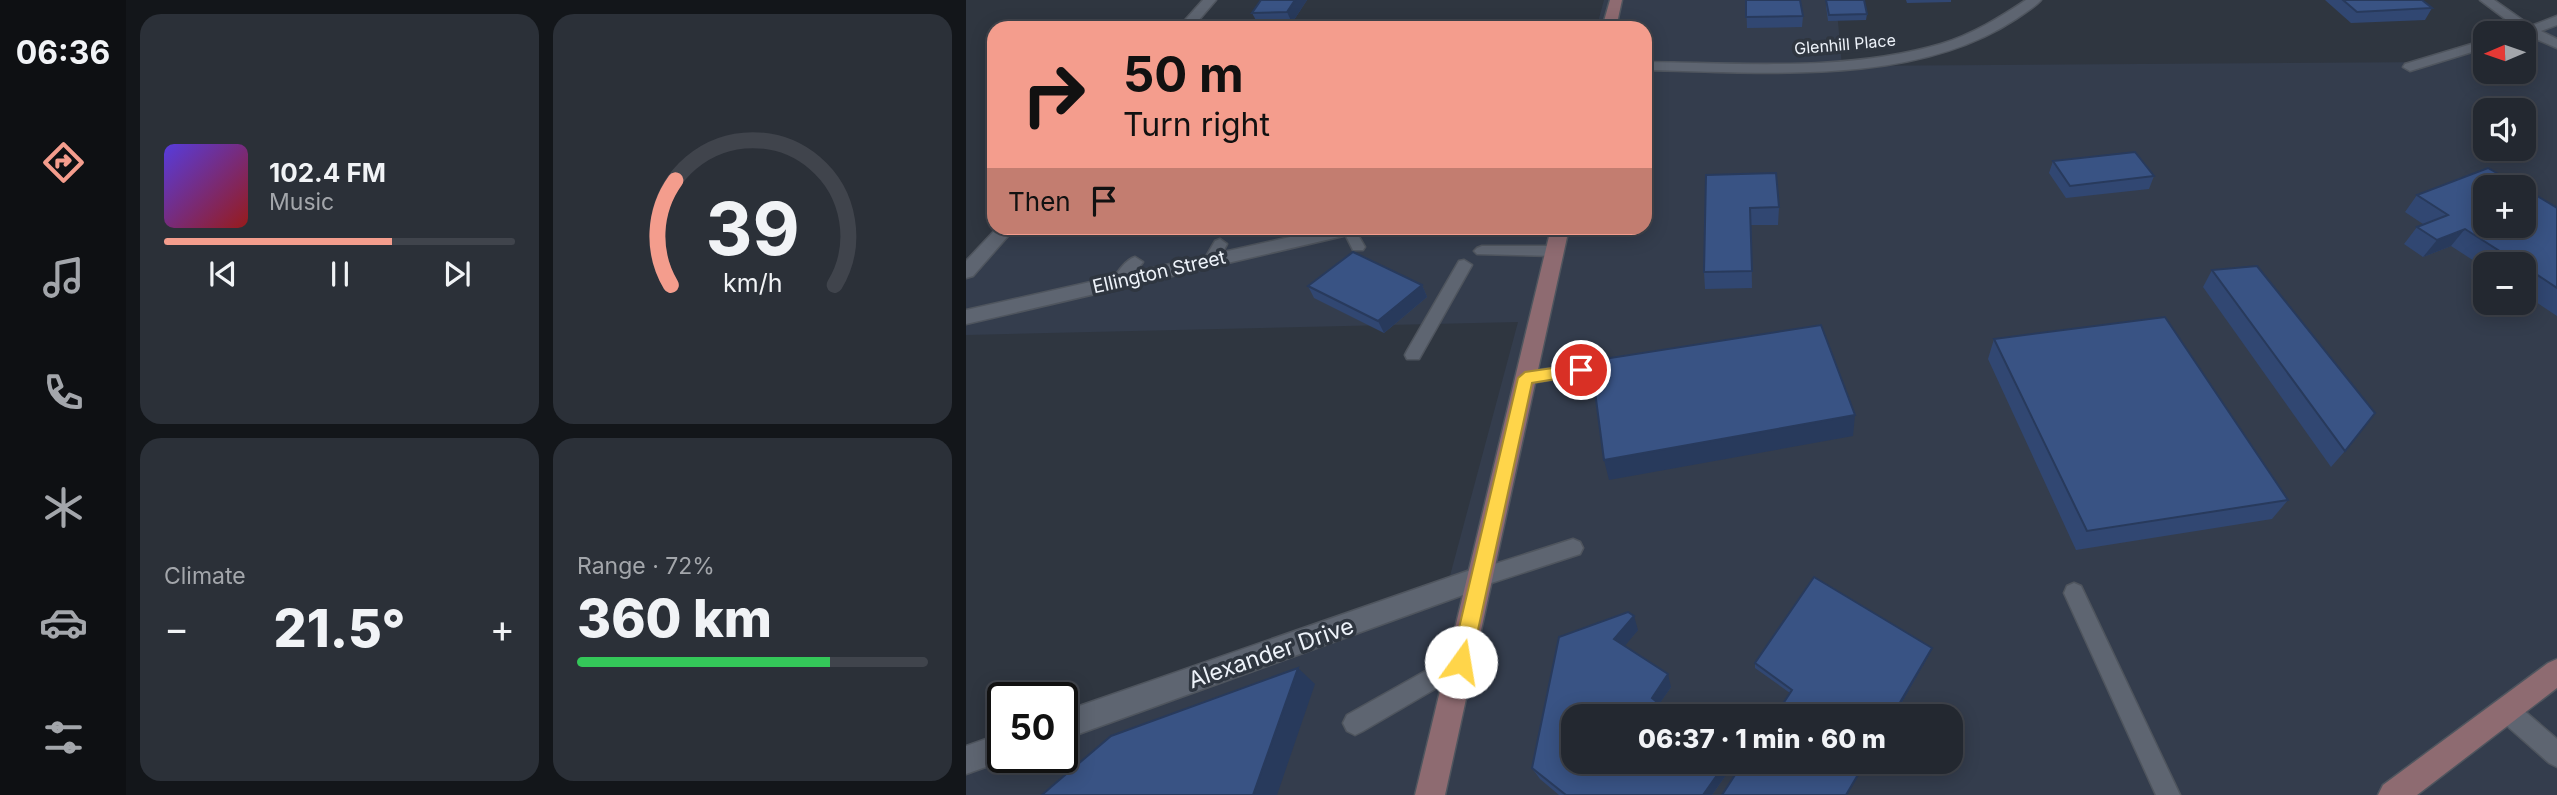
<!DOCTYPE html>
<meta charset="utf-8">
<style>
:root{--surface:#232830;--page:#2b3038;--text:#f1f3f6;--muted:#a3a6ab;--line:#40444c;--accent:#f49d8d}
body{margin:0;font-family:Inter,sans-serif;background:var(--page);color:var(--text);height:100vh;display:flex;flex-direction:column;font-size:26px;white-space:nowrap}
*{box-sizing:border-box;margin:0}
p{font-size:23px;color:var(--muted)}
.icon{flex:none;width:38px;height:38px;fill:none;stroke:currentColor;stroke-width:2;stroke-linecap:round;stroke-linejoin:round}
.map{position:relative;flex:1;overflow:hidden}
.panel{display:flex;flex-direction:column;gap:14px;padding:14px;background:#13161a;width:840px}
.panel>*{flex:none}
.guide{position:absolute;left:21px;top:21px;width:665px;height:214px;border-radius:21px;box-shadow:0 4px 18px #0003,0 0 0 2px var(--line);background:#f49d8d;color:#111;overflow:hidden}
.needle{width:46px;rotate:268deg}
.tools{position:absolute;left:1507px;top:21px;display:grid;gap:14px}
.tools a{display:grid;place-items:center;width:63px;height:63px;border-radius:14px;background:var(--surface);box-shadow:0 4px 18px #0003,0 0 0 2px var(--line);font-size:35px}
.speed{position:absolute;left:21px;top:682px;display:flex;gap:14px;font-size:35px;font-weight:700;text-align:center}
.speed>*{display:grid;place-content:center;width:91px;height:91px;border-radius:50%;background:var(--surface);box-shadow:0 4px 18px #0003,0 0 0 2px var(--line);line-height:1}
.speed .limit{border:4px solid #111;border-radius:10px;background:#fff;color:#111}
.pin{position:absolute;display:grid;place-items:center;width:60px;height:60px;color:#fff;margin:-30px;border:4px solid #fff;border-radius:50%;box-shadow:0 2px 7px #0007}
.me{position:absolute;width:77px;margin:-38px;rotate:13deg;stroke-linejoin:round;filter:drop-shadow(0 0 5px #0008)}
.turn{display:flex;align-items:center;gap:24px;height:147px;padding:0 21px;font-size:32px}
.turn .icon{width:91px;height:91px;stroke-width:2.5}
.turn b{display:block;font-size:49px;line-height:60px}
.then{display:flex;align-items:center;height:66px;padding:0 21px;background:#0003;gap:14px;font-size:26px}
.big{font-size:52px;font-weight:800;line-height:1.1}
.panel .widget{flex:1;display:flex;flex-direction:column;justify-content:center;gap:10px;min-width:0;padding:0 24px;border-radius:21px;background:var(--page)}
.panel .dial{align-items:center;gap:0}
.dial svg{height:182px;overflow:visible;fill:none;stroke:var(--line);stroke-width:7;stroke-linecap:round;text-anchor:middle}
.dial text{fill:var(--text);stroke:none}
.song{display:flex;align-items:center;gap:21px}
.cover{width:84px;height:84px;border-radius:10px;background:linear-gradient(135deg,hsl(250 70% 55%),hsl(0 70% 35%))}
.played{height:7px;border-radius:4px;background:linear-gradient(90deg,var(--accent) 65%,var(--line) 65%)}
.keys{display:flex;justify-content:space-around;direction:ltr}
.heat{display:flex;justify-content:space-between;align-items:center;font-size:38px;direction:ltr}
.charge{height:10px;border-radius:5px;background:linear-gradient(90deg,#34c759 72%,var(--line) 0)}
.panel .tiles{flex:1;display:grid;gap:14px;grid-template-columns:repeat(2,1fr)}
.trip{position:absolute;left:595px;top:704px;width:402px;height:70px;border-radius:21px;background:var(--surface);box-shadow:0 4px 18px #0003,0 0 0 2px var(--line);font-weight:800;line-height:70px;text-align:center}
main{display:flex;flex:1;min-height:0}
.tab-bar{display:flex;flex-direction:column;width:126px;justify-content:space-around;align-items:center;background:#0e1013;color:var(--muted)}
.tab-bar .icon{width:49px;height:49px}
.tab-bar .selected{color:var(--accent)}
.tab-bar b{font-size:32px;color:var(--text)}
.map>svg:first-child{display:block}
.built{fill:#343d4d;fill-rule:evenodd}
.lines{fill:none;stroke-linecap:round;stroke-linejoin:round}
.service-casing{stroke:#4f555e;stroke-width:3}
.minor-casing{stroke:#4f555e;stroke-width:3}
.secondary-casing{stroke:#4f555e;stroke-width:3}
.service{fill:#5e6571;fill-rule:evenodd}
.minor{fill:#5e6571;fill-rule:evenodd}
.secondary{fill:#8e6b71;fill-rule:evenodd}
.wall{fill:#314772}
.shaded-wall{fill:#283a5c}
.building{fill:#395384;stroke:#283a5c;stroke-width:2}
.route{fill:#ffd54a;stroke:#a68a30;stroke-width:2}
.labels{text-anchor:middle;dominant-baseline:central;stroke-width:7;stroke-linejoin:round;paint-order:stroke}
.far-street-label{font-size:16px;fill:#eef3fa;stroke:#2f3640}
.street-label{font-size:19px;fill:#eef3fa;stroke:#2f3640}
.near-street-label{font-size:23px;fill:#eef3fa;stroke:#2f3640}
</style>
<main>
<nav class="tab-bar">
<b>06:36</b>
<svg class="icon selected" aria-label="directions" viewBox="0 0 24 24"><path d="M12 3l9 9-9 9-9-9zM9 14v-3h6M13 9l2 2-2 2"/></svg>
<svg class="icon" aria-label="music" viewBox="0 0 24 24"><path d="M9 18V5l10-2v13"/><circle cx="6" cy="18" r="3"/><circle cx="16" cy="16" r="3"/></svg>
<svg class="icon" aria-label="phone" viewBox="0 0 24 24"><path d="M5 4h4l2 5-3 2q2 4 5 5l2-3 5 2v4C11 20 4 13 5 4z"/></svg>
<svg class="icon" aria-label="climate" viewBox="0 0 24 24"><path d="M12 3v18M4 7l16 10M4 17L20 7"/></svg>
<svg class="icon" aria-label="car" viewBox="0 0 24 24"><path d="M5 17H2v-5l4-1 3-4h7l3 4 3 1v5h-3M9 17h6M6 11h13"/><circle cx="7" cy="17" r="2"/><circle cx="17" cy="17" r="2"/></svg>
<svg class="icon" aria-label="filters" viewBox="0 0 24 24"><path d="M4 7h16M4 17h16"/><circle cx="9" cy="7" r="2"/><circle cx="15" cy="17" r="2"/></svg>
</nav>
<section class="panel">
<div class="tiles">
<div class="widget">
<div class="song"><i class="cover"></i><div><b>102.4 FM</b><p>Music</p></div></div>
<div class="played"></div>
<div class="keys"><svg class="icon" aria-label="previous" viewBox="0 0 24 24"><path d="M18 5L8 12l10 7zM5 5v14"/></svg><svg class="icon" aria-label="pause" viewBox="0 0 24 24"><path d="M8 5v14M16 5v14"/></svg><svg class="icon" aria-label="next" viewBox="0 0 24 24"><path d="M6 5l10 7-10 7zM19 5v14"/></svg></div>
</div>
<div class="widget dial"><svg viewBox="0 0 100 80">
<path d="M14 69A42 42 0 1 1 86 69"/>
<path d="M14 69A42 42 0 0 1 16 23" stroke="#f49d8d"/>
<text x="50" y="56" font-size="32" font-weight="700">39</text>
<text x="50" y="72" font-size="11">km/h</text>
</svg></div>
<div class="widget"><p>Climate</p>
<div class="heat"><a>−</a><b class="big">21.5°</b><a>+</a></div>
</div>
<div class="widget"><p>Range · 72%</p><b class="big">360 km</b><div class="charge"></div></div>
</div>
</section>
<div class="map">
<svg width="1591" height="795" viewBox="0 0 1591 795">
<rect width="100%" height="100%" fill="#2f3640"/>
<path class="built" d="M638 0H870L876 66 1473 62 1519 48V72H1558V36L1591 26V795H0V765L37 758H96V732L477 602 552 322 0 335V268L36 228H679V28H605L632 22ZM1519 110H1558V149H1519ZM1519 187H1558V226H1519ZM1519 264H1558V303H1519ZM607 716H985V761H607Z"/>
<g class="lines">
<g class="service-casing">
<g id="service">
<polygon points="376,228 388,228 399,247 397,250 387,250"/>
<polygon points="254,239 261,244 251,264 241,264 238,260 249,241"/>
<polygon points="516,246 588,246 596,251 588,256 511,254 508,251 511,248"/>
<path d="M169 257 177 262 174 266 158 286H148L145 282C151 273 159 260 169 257Z"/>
<polygon points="498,260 506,265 453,359 441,359 439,355 441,351 493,261"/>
<polygon points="615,364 621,366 624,370 621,374 559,384 553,383 550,378 553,373 559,372"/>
<polygon points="607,539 614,542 617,548 614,554 513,587 506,585 503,578 506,571 513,569"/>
<polygon points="1108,583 1115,586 1214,795 1190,795 1098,593 1101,586"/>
<polygon points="495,651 503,655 506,662 503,669 397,731 389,735 381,731 377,723 381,715"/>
<polygon points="1540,699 1548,702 1591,739 1591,767 1583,763 1532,718 1529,710 1532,702"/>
</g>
</g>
<g class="minor-casing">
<g id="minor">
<polygon points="237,0 250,0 226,28 212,28"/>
<path d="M1060 0H1075C1068 8 1058 13 1050 19 947 87 797 72 679 70V62C777 63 880 72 975 44 1007 34 1033 18 1060 0Z"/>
<polygon points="1514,0 1528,0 1565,26 1591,16 1591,25 1575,31 1591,39 1591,48 1563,36 1558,37 1558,33 1551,33 1554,30"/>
<polygon points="1519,40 1519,48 1444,71 1437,67 1439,64"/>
<polygon points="31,228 49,228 7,276 0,278 0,261"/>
<polygon points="364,228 395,228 386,234 0,324 0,310"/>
<polygon points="513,567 522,570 525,578 522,586 96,740 96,712"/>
<polygon points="37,733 37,758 45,758 0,774 0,746"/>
</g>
</g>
<g class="secondary-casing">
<g id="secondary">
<polygon points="644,0 656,0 650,28 636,28"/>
<polygon points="585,228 603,228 479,795 449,795"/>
<polygon points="1591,659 1591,688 1451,795 1412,795 1417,785 1582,663"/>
</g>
</g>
<use href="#service" class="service"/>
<use href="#minor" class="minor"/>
<use href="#secondary" class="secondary"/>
</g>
<g class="wall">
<polygon points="295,0 341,0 326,23 292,24 286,13"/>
<polygon points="780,0 837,16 836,27 781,28"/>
<polygon points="860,0 901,14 900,20 862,21 860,6"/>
<polygon points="940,0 985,0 985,2 941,3"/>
<polygon points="1359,0 1456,0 1466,8 1459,20 1385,23"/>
<polygon points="1087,161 1188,176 1183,189 1100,198 1083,173"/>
<polygon points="740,175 813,207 812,225 785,225 786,288 739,289 738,272"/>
<polygon points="1451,195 1591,208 1591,316 1558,294 1558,264 1519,264 1519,268 1485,246 1457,257 1438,244 1451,227 1457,224 1439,212"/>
<polygon points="1246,270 1379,451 1365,467 1237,287"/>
<polygon points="456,285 461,297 418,333 348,298 342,286"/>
<polygon points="1028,339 1322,500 1306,519 1110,550 1022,359"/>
<polygon points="672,630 658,646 705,687 693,704 761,761 762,772 746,795 593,795 574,779 566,768 593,637"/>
<polygon points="964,653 928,716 809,716 824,693 789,668 789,663"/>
</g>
<g class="shaded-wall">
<polygon points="329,0 341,0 326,23 321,12"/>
<polygon points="1499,229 1485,246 1457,257 1471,240"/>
<polygon points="456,285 461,297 418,333 412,321"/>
<polygon points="889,415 887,436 643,480 638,460"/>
<polygon points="668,616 672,630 653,653 648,639"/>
<polygon points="966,648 964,653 928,716 926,716"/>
<polygon points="332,668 349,684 311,795 287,795"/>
<polygon points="702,674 705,687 689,710 686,698"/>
<polygon points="761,761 762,772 746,795 737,795"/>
<polygon points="900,761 901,761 881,795 880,795"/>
</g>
<g class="building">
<polygon points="295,0 329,0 321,12 286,13"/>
<polygon points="780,0 834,0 837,16 780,17"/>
<polygon points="860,0 898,0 901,14 863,15"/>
<polygon points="1377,0 1456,0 1466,8 1391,12"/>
<polygon points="267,25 305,25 303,28 265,28"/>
<polygon points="1169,152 1188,176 1104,186 1087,161"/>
<polygon points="1522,168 1555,187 1519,187 1519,226 1558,226 1558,188 1591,208 1591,288 1558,266 1558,264 1554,264 1499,229 1471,240 1451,227 1482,215 1451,195"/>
<polygon points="810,173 813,207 784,208 786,271 738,272 740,175"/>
<polygon points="387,252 456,285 412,321 342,286"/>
<polygon points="1291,266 1409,413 1379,451 1246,270"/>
<polygon points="1199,317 1322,500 1121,531 1028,339"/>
<polygon points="855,325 889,415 638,460 625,361"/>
<polygon points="848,577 966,648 926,716 809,716 826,690 789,663"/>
<polygon points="662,612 668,616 648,639 702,674 686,698 708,716 607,716 607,761 761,761 737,795 600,795 566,768 593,637"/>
<polygon points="332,668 287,795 76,795 85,787 145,736"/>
<polygon points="778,761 900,761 880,795 756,795"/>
</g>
<polygon class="route" points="615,364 622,370 620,374 566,383 505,662 502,669 495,672 488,669 485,662 552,378 559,372"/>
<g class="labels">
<g class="far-street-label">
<text transform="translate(879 44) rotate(-5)">Glenhill Place</text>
</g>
<g class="street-label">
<text transform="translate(193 272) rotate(-13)">Ellington Street</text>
</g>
<g class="near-street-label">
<text transform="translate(305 653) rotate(-19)">Alexander Drive</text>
</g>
</g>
</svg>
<div class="tools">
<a><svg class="needle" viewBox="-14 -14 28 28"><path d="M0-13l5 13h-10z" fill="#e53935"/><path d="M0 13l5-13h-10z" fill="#a3a6ab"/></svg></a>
<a><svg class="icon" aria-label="sound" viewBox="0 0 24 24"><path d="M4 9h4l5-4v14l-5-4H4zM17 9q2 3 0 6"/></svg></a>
<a>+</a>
<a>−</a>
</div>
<div class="speed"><div class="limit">50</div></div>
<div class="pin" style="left:615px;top:370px;background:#d93025"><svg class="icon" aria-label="arrive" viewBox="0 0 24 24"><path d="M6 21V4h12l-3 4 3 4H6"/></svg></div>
<svg class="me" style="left:495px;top:662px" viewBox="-20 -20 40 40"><circle r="19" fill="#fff"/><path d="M0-13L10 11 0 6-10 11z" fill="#ffd54a"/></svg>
<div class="trip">06:37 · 1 min · 60 m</div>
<div class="guide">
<div class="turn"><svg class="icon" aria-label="right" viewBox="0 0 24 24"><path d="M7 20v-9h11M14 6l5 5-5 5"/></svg><div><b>50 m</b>Turn right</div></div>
<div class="then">Then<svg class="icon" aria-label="arrive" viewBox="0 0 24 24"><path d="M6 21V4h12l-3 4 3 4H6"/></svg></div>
</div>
</div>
</main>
